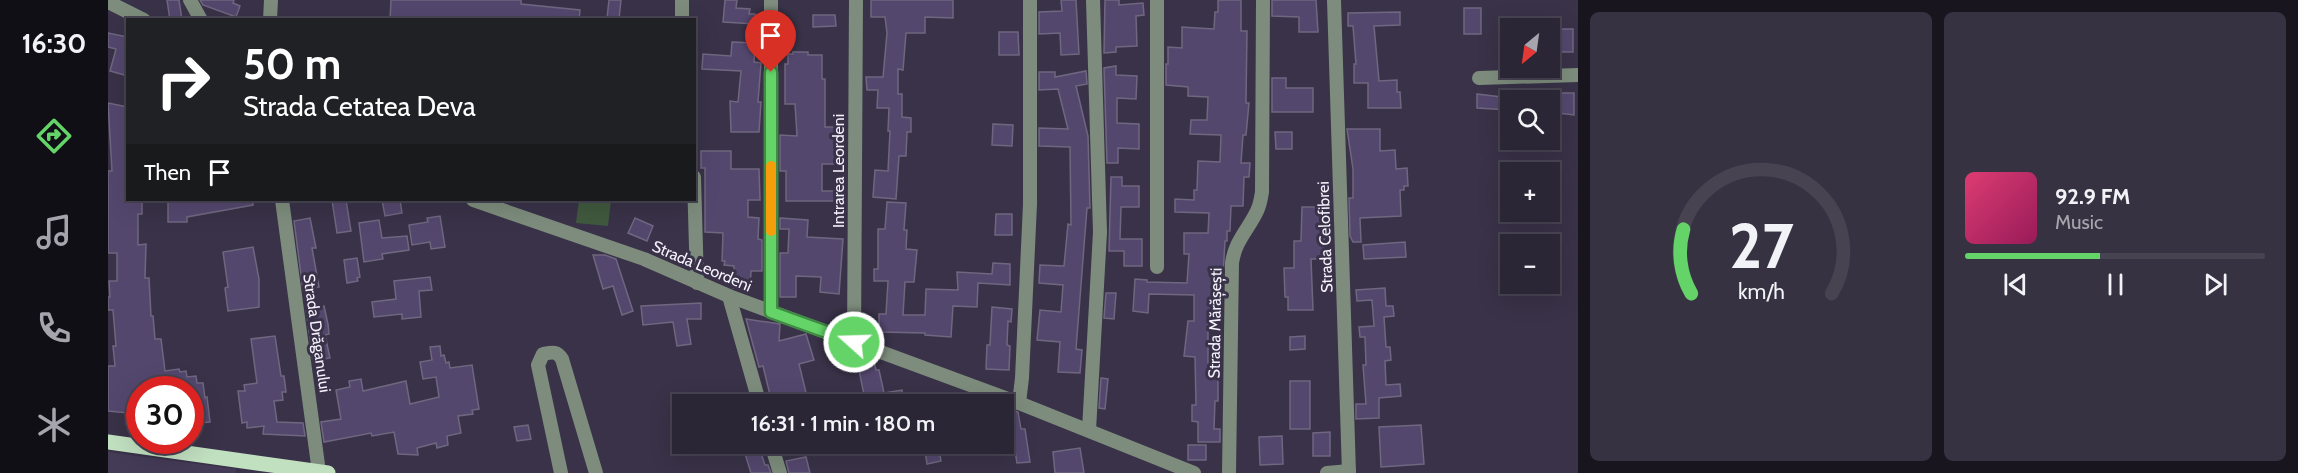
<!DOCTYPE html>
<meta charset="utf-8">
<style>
:root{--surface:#2b2636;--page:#373242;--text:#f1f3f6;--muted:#a6a5ad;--line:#474351;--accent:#64d468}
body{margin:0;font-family:Cabin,sans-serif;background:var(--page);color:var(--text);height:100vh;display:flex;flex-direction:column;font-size:22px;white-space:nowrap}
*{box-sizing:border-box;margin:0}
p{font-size:20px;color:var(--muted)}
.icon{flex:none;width:33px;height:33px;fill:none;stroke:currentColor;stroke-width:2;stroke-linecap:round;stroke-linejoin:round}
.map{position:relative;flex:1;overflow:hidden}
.details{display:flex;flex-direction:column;gap:12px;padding:12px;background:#18151e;width:720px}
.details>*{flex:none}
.top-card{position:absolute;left:18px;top:18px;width:570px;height:183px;border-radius:0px;box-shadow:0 6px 24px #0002,0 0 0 2px var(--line);background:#202124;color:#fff;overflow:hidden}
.needle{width:39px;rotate:209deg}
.controls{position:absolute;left:1392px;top:18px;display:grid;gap:12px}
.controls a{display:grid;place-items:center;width:60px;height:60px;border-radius:0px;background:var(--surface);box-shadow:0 6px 24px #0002,0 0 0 2px var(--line);font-size:30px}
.speed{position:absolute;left:18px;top:376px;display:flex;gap:12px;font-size:30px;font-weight:700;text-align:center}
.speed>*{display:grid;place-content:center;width:78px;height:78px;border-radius:50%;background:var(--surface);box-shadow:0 6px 24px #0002,0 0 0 2px var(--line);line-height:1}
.speed .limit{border:9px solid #d22;background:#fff;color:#111}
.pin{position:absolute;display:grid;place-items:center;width:51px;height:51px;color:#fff;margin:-62px -26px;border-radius:50% 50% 50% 0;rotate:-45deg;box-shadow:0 0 6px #0007}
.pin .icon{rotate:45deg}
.me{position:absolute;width:66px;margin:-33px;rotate:290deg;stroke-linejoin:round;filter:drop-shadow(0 0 4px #0008)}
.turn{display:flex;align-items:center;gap:21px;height:126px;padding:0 18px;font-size:27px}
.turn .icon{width:78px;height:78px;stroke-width:2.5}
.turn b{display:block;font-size:42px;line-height:51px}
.then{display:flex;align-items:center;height:57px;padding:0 18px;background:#0003;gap:12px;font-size:22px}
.details .widget{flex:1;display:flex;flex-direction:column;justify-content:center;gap:9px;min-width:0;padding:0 21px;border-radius:9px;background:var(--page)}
.details .dial{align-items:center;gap:0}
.dial svg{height:156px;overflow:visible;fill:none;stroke:var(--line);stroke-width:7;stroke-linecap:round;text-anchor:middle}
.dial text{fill:var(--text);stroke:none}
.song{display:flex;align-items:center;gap:18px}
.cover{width:72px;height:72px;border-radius:9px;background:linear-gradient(135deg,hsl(340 70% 55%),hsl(330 70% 35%))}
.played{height:6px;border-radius:3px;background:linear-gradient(90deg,var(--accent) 45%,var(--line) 45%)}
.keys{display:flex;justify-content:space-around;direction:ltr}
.details .tiles{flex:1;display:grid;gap:12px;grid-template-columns:repeat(2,1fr)}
.trip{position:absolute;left:564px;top:394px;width:342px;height:60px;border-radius:0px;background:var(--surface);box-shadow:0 6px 24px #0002,0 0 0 2px var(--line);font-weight:600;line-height:60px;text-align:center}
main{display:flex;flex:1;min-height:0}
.tabs{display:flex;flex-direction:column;width:108px;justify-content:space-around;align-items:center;background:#110f16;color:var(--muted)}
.tabs .icon{width:42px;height:42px}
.tabs .current{color:var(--accent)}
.tabs b{font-size:27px;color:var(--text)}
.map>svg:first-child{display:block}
.built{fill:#443b57}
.green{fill:#3f593e}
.building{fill:#54476e;stroke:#6f677f;stroke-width:1.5}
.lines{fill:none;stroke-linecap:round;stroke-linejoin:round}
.minor{stroke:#7d8c7c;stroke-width:14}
.major{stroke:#c1e0c0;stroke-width:15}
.route-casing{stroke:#418a44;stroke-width:15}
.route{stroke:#64d468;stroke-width:10}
.slow{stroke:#f59e0b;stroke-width:10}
.labels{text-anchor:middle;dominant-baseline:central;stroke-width:6;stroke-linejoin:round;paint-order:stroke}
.street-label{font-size:16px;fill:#f6f3fe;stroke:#393248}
</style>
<main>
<nav class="tabs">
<b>16:30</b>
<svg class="icon current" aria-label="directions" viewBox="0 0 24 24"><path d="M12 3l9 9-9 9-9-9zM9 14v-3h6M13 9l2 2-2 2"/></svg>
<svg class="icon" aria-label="music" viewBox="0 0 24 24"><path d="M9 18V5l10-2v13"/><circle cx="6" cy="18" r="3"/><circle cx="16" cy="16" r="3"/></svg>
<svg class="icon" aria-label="phone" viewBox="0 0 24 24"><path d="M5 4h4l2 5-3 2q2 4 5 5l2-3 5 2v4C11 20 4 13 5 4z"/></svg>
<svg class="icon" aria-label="climate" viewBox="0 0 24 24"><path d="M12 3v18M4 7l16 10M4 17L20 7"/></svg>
</nav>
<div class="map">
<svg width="1470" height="473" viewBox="0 0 1470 473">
<rect width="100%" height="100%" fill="#393248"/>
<polygon class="built" points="0,452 127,469 128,473 0,473"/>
<polygon class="green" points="471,200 503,200 500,226 468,223"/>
<g class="building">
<polygon points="59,0 71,0 74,20 62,20"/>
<polygon points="92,0 126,0 125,3 132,6 128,17 95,5"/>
<polygon points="283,0 413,0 413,4 472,10 471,20 282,20"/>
<polygon points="501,0 513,0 511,19 499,18"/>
<polygon points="617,0 629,0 628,8 642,9 641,14 647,14 647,24 615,22"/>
<polygon points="763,0 845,0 845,18 817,17 817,33 798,33 795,70 790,69 790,94 794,94 794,117 803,118 803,132 799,132 798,156 791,156 788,199 765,197 767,170 780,171 782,131 780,131 781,108 769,108 770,90 759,90 758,77 775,77 779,33 777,17 763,17"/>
<polygon points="953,0 968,0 971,54 953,55 952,33 931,34 931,12 954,11"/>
<polygon points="997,0 1011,0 1011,5 1035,3 1036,15 1028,16 1029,46 1008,47 1008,52 996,53"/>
<polygon points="1110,0 1133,0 1133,31 1139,31 1138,103 1141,103 1138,135 1135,135 1133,163 1142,163 1141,177 1136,177 1135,206 1123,206 1122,231 1119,231 1119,241 1117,241 1115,276 1107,276 1107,311 1100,311 1100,365 1113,366 1112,379 1110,379 1110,401 1107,401 1106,429 1112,429 1112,442 1090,442 1090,422 1084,421 1084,405 1088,405 1087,357 1076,356 1080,321 1086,321 1086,295 1041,294 1040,313 1025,311 1027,279 1039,280 1039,282 1079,283 1081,254 1076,254 1076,233 1100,233 1101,213 1067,212 1067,199 1086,200 1086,190 1089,190 1090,161 1112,162 1113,135 1082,134 1083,120 1099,120 1100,97 1080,96 1080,87 1058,85 1058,64 1060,64 1060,47 1074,48 1074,27 1106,29 1107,12 1110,12"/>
<polygon points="1164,0 1208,0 1210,32 1191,32 1191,17 1164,16"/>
<rect x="1356" y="8" width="17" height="26"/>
<polygon points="1292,12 1292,25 1266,26 1271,81 1289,80 1289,92 1292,92 1293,108 1260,108 1260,83 1246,83 1246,64 1248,64 1245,26 1240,26 1240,13"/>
<polygon points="705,15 727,15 728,26 705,27"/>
<rect x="1418" y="17" width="12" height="11"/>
<rect x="1444" y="29" width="21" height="23"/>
<polygon points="891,32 910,32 911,55 891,55"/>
<polygon points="0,33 20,37 20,76 2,71 8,49 0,47"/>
<polygon points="624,42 647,43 646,62 653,63 650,102 653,102 651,132 623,132 622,101 630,102 633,71 594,69 595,54 623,56"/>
<polygon points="685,52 700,52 700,55 714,55 714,79 717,79 717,127 733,127 733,150 735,150 735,161 729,161 729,164 714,164 714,191 733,191 734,201 678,201 678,171 672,171 672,135 689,136 687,104 677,104 677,64 680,64 680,54 685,54"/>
<polygon points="1008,66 1008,75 1029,76 1028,99 1009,98 1009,123 1031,124 1031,149 1010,148 1010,163 999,163 996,68"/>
<polygon points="978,71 979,84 968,86 980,136 982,208 979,208 968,349 974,350 972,373 950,372 952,342 929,340 932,310 953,312 955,285 931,283 932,265 956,266 960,224 963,225 962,147 931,146 931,128 960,129 950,89 931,90 931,72 947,72 947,77"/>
<polygon points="1164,78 1178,78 1178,88 1205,88 1205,112 1164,112"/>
<polygon points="1442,93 1466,93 1466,115 1442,112"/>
<polygon points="1369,94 1402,98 1402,110 1369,108"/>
<polygon points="0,103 20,107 19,200 34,200 34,214 30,214 30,245 38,244 37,278 41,278 43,316 45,316 47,339 53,339 57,371 71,369 72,372 78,371 79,377 88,376 89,383 95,383 97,398 99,397 102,422 90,423 88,417 82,418 82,390 32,390 31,410 20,410 20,413 0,411 0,366 7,366 5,346 8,346 5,310 0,310 0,297 2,297 1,281 9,281 9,253 0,253 0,171 4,171"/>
<polygon points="885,124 905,125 904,146 884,145"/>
<polygon points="1239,129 1272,129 1272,151 1287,150 1288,169 1299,168 1300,186 1296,186 1296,190 1292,190 1293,216 1252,218 1253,242 1245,242 1242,236 1241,198 1245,198 1245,169"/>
<polygon points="1167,132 1184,132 1184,149 1168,149"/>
<polygon points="593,151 623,151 623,169 651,169 652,200 640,200 640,217 651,218 650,239 654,240 654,271 643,271 642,290 625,288 626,266 616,265 617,261 614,261 615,233 597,232 597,168 593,168"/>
<polygon points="1003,177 1014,177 1014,186 1031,186 1031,207 1013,207 1012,239 1034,239 1034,266 1016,266 1016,251 1001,251"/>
<polygon points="60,200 145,200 145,205 79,217 79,222 60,222"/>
<polygon points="224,200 238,200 243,231 229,233"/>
<polygon points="274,200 292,200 294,213 277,216"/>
<polygon points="779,202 798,203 796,230 799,230 798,249 809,250 806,282 797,282 795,315 817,315 818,289 850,290 849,272 884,274 885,263 902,264 902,285 870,283 869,307 845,306 843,337 817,335 817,333 771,332 771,314 778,314 780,281 766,281 766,269 770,269 770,229 777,229"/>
<polygon points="1194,207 1216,207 1216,259 1203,259 1205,310 1180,310 1180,297 1177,297 1176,268 1186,268 1186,241 1193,241"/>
<polygon points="888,214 904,214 904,235 887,235"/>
<polygon points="332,216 337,247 323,249 322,242 304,245 301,225 320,222 319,218"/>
<polygon points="202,218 208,248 204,248 211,287 195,290 186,221"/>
<polygon points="527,218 545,226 539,241 520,233"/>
<polygon points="672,218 700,220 699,237 735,239 731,294 712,292 713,277 688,276 688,297 672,297 672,253 680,253 681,229 672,229"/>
<polygon points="271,220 274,238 299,236 301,250 274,254 275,259 256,262 251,223"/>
<polygon points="1297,242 1298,257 1256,259 1255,245"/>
<polygon points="145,247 151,279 151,307 120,311 117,288 120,287 115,252"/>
<polygon points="485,255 497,255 508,259 525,311 514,315 505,286 495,289"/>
<polygon points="249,258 252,277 249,278 250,281 239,283 236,260"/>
<polygon points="322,277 324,290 311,291 313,317 294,319 294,314 266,317 264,302 288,299 286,281"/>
<polygon points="1277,288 1278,306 1285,306 1286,316 1276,317 1278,347 1282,347 1283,360 1277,361 1278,385 1292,384 1293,396 1271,398 1271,418 1248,419 1248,404 1258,404 1255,365 1258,365 1257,337 1252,337 1251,327 1266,326 1264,300 1249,301 1248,290"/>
<polygon points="998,293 1008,293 1006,319 996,318"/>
<polygon points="593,303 593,319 579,319 583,344 569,346 565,322 535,325 533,306"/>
<polygon points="216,306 220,324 221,334 217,335 222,358 205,361 198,309"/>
<polygon points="884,307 904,309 903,322 900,321 899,345 902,346 901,370 878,369 879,345 882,345"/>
<polygon points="638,319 672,324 671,341 698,334 706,360 691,364 701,405 661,405 659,396 662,395 655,366 651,367"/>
<polygon points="167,336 173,376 176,376 178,392 174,392 175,400 166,401 169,422 195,423 197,436 155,434 156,426 139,428 139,422 134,423 130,391 137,391 136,385 149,383 143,339"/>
<polygon points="1197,336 1197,349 1182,350 1182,337"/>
<polygon points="332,346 333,356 336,355 338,363 341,362 342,368 364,365 371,409 364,410 365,414 350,416 353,433 339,436 340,445 329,448 328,443 309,448 310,455 290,454 286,432 264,436 263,433 216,442 213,422 233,419 228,390 242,387 241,381 253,379 255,391 298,381 302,404 331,397 328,377 315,379 312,362 324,360 322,347"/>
<polygon points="766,362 768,370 771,370 776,393 794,390 796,405 758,405 750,365"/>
<polygon points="993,378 1000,379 997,409 991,408"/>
<rect x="1182" y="381" width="20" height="48"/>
<polygon points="900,408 910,412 913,429 917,429 922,462 909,463"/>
<polygon points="420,425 423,439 409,441 406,427"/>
<polygon points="1313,425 1316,464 1273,467 1271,427"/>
<polygon points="1222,432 1222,456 1205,456 1205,433"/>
<polygon points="1174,436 1175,464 1152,465 1151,437"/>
<polygon points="634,444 650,444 657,465 660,465 663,473 643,473"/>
<polygon points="816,444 830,444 833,461 819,464"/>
<rect x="1080" y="445" width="18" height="15"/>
<polygon points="972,448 976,473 947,473 945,452"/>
<polygon points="698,457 702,473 681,473 678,461"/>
</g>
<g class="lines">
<g class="minor">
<polyline points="82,0 93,20"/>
<polyline points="1226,0 1241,473"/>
<polyline points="0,2 36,20"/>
<polyline points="162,20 163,0"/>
<polyline points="574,20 574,0"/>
<polyline points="1371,78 1470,75"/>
<polyline points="586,177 589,283"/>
<polyline points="174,200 211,472"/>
<polyline points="365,200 536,259 621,296 911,403 1086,473"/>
<polyline points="1049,267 1049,0"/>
<polyline points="621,296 652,405"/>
<polyline points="663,312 663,0"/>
<polyline points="746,342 748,0"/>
<polyline points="911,403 914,378 922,204 922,0"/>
<polyline points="981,430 992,232 985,0"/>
<polyline points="663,444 672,473"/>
<path d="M453 473 430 365 435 354C445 352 449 351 454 359L488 473"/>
<path d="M1121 473 1124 263C1127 241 1140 230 1149 211 1152 205 1153 198 1154 192L1155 0"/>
<polyline points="1219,473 1241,471"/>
</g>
<polyline class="major" points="0,442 220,473"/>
</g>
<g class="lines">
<g class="route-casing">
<polyline id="route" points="663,72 663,312 746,342"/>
</g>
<use href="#route" class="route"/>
<polyline class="slow" points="663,231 663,166"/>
</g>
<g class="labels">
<g class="street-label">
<text transform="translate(730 171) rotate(-90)">Intrarea Leordeni</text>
<text transform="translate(1217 237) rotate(-92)">Strada Celofibrei</text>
<text transform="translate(594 266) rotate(23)">Strada Leordeni</text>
<text transform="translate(1107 323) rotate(-89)">Strada Mărășești</text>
<text transform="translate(209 333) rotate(82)">Strada Drăganului</text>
</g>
</g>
</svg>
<div class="controls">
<a><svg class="needle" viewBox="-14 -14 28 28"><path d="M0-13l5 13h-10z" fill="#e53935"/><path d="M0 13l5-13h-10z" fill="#a6a5ad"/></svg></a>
<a><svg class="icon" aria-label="search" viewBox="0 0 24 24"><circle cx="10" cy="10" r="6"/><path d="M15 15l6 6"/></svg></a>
<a>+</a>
<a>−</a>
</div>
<div class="speed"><div class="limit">30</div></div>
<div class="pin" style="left:663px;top:72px;background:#d93025"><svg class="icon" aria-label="arrive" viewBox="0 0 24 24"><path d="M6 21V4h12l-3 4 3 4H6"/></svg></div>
<svg class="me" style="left:746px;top:342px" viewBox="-20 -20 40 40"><circle r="17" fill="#64d468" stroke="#fff" stroke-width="3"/><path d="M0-11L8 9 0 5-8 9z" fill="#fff"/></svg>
<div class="trip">16:31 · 1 min · 180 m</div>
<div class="top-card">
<div class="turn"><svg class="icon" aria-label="right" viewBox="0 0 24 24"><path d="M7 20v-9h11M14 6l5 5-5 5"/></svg><div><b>50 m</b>Strada Cetatea Deva</div></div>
<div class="then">Then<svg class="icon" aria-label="arrive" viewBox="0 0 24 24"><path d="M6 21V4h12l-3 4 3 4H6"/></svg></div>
</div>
</div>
<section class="details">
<div class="tiles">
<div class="widget dial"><svg viewBox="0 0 100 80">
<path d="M14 69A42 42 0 1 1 86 69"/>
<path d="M14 69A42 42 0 0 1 10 36" stroke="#64d468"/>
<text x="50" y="56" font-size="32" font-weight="700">27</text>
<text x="50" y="72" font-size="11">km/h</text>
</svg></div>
<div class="widget">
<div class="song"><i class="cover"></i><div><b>92.9 FM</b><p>Music</p></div></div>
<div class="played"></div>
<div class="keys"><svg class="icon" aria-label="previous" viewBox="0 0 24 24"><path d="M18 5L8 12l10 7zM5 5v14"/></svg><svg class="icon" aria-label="pause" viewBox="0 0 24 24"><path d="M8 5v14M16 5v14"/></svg><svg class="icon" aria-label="next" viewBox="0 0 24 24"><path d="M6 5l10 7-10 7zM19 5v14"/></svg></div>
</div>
</div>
</section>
</main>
